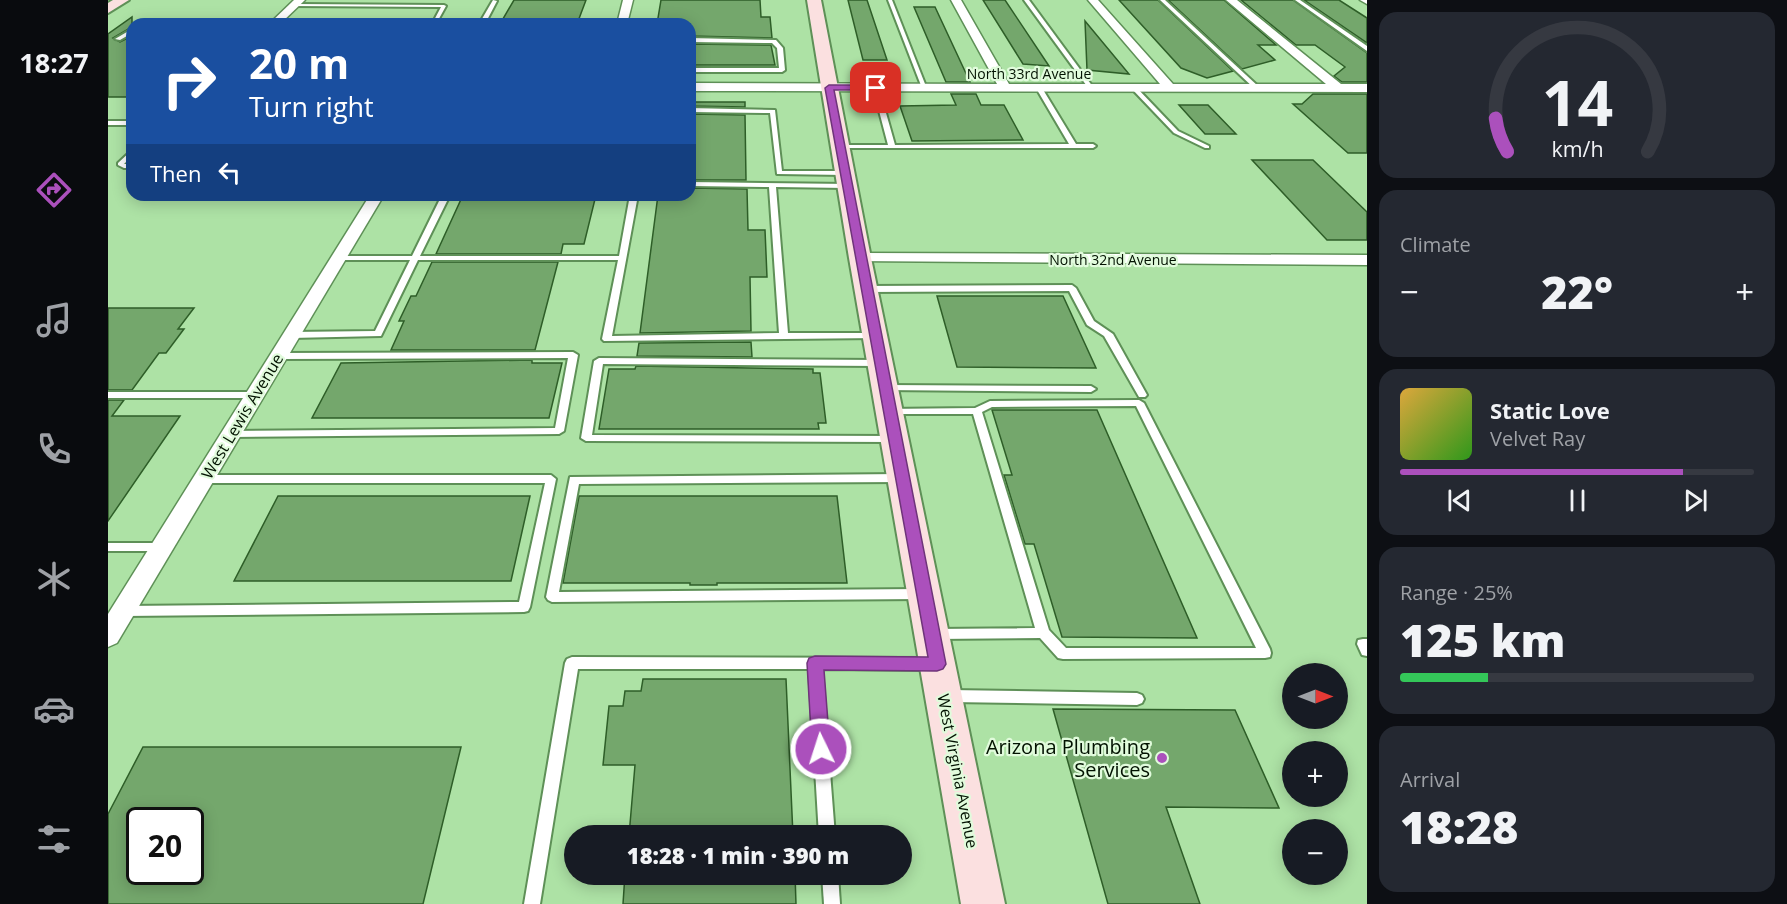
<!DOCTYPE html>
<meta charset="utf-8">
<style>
:root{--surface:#171b24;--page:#242831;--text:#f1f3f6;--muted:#9ea1a6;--line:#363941;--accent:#ab50bc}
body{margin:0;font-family:"Open Sans",sans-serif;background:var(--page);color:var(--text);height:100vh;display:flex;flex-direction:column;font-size:22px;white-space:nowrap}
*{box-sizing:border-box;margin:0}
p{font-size:20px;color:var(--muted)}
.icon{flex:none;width:33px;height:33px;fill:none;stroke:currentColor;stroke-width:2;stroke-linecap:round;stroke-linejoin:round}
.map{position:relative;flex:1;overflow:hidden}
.details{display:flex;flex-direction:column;gap:12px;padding:12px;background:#0d0f14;width:420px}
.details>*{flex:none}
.banner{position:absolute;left:18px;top:18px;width:570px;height:183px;border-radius:18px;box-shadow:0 3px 15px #0003;background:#1a4fa0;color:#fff;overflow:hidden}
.needle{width:39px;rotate:90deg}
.fabs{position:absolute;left:1174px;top:663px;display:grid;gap:12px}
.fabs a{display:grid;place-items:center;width:66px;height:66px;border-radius:50%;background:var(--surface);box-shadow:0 3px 15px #0003;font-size:30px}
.speed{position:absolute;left:18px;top:807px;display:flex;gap:12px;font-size:30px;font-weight:700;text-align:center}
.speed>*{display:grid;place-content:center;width:78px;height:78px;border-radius:50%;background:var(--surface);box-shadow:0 3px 15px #0003;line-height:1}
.speed .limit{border:3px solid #111;border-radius:9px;background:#fff;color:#111}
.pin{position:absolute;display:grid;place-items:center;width:51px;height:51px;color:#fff;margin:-26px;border-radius:12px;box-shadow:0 3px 9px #0006}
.me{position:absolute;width:66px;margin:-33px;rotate:356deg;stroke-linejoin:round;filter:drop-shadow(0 0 4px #0008)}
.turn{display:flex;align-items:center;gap:21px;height:126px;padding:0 24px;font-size:27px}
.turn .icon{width:78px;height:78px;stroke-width:2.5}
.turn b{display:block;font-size:42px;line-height:51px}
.then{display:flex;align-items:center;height:57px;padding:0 24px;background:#0003;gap:12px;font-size:22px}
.big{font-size:45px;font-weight:800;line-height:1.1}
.details .widget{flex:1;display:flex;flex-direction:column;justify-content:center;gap:9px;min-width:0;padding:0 21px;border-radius:18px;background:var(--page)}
.details .dial{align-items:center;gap:0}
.dial svg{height:156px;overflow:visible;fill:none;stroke:var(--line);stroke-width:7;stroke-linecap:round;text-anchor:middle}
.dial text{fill:var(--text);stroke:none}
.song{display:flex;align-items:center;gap:18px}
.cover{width:72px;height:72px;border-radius:9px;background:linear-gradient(135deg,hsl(40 70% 55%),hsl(110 70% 35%))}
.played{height:6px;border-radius:3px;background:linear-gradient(90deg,var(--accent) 80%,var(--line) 80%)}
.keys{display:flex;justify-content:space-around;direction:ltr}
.heat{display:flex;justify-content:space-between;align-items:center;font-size:33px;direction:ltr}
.charge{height:9px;border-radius:4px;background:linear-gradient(90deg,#34c759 25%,var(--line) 0)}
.trip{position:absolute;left:456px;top:825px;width:348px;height:60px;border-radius:30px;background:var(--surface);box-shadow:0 3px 15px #0003;font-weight:800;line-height:60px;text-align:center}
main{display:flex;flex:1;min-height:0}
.menu{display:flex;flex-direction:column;width:108px;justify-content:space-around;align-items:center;background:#090b0e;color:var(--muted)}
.menu .icon{width:42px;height:42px}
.menu .active{color:var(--accent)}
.menu b{font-size:27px;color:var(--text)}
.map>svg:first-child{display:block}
.building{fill:#74a76c;stroke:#2e5e28;stroke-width:1.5;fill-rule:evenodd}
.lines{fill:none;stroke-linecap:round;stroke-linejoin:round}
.lane-casing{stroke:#5e9057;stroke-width:4}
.street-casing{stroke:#5e9057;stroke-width:3}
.secondary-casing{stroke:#5e9057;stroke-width:4}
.lane{fill:#fff;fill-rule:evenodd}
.street{fill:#fff;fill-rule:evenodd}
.secondary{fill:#fbe0e0;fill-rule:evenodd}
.route{fill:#ab50bc;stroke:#6f347a;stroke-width:1.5}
.poi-dot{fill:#ab50bc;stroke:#e1fbdc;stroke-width:2}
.labels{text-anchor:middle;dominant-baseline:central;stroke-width:4.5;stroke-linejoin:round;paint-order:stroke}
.far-street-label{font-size:14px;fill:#021201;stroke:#e1fbdc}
.street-label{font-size:16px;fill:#021201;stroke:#e1fbdc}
.near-poi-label{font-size:20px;fill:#021201;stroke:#e1fbdc;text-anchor:end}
</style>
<main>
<nav class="menu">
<b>18:27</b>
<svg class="icon active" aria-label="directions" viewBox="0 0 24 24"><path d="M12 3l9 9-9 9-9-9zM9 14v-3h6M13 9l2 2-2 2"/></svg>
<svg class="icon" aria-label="music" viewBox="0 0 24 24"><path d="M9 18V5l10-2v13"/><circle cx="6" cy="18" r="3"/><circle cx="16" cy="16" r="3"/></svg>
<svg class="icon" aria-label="phone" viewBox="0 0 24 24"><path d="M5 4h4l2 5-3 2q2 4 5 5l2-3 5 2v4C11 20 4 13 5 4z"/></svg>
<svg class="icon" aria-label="climate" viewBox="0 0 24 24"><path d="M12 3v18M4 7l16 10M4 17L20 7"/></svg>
<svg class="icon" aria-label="car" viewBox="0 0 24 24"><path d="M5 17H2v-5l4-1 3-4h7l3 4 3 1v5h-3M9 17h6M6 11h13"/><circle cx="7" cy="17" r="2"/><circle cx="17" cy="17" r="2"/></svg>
<svg class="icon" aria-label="filters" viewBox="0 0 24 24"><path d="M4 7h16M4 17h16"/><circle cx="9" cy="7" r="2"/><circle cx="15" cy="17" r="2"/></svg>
</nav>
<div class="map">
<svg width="1259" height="904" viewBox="0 0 1259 904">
<rect width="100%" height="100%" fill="#ade2a5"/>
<g class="building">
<polygon points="406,0 478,0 469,24 392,24"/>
<polygon points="553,0 652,0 653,17 662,17 664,38 582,36 582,24 549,24"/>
<polygon points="740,0 759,0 779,60 755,60"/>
<polygon points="875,0 897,0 941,66 915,64"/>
<polygon points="1011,0 1050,0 1125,71 1099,78 1073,68"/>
<polygon points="1060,0 1116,0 1168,45 1150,45 1167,60 1134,69"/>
<polygon points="1133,0 1185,0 1259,53 1259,82 1234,82 1226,76 1237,67 1207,45 1188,45"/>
<polygon points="1196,0 1231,0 1259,18 1259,43"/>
<polygon points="806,7 827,7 862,82 838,82"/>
<polygon points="24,17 24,27 5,38 12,42 24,36 24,97 0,97 0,34"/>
<polygon points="977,21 1021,74 979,70"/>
<polygon points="582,44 663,45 667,65 582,65"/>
<polygon points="843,94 868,94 873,105 896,105 915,140 804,141 792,106 848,105"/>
<polygon points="1205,94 1259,94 1259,153 1240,153 1185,104 1194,104"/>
<polygon points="582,102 637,102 637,107 582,106"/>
<polygon points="1071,105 1100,105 1128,134 1097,134"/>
<polygon points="582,114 637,115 638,180 582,180"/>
<polygon points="1144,160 1205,160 1259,212 1259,240 1219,240"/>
<polygon points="582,188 639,189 640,230 657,230 659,277 642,277 643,331 532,333 550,195 582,195"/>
<polygon points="355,195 488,195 476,244 455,244 453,254 328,254"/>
<polygon points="324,262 450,262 427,350 283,350 296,321 291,321 303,296 308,296"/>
<polygon points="829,296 955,296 988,368 849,367"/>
<polygon points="0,308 86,308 70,329 76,329 58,353 51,353 24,390 0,390"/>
<polygon points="643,342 644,357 529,356 531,343"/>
<polygon points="424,360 424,363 454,363 441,418 204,418 233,363"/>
<polygon points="528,366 705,369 705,373 712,373 718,423 710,423 711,429 491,429 501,369 527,369"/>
<polygon points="0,400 16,400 4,416 72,416 0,521"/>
<polygon points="884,410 989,410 1089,638 954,637 926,544 917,544 896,475 904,475"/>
<polygon points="170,496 422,496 403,581 126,581"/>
<polygon points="471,496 729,496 739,583 609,583 609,585 582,585 582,583 455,583"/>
<polygon points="535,679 678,679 685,836 521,836 527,765 495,765 501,706 515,706 517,691 533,691"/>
<polygon points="945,709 1127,710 1171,808 1058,807 1092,904 1000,904"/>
<path d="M35 747H353L315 904H0V814ZM32 820H82V872H32Z"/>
<polygon points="517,874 687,874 688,904 515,904"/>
</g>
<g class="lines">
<g class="lane-casing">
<g id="lane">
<polygon points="385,0 389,1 377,24 371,24"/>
<polygon points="780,0 784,0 819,89 814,88"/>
<polygon points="916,0 921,0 985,87 985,89 981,89"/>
<polygon points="1052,0 1057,0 1151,87 1151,89 1147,89"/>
<polygon points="1187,0 1192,0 1259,46 1259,51"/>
<polygon points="187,4 336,5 338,6 328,24 324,24 333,7 185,6"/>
<polygon points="24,29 24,33 12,40 7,39"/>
<polygon points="582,38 668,40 675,48 677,70 674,72 582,72 582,68 671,68 669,48 664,43 582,42"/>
<polygon points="768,86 771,88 787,145 961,144 928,88 931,86 934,88 968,144 985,144 988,146 985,148 730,148 730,146 732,145 780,145 765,88"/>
<polygon points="1024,87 1028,87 1070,131 1101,146 1101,148 1097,148 1066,133 1024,89"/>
<polygon points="582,108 667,110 674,171 737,171 741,173 737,175 669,174 662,113 582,112"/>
<rect x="0" y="121" width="24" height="4"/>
<polygon points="24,150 24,156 16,164 24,164 24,168 16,168 10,165 10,163"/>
<polygon points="582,182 742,184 743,186 739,188 668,187 680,333 767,333 772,336 770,338 496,341 494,339 510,260 310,260 273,336 183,338 178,335 183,332 267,331 302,260 230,260 226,258 230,256 304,256 334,195 342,195 312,256 511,256 522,195 530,195 504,336 671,333 661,187 582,186"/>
<polygon points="964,285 968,288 986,321 1005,334 1039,395 1037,397 1031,397 996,336 979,325 961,291 758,292 754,289 758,286"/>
<polygon points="465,352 470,355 456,431 451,434 123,437 118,434 123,431 447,428 460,358 171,359 166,356 171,353"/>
<polygon points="491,358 772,360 777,363 772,366 495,364 484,435 784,436 789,439 784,442 478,441 473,438 486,361"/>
<polygon points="777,385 983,386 988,389 983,392 774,390 772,388"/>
<polygon points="0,392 147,392 152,395 147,398 0,398"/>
<path d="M1031 400 1036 403 1162 649 1163 653 1162 657 1157 658 955 659 950 658 932 638 827 639 822 638 821 634 822 630 827 629 927 628 865 414H781L777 413 776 411 777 409 867 408 882 401ZM1028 406 1148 648H958L941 630 874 412 884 407Z"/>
<polygon points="794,474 799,478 794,482 471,484 451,592 813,589 817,591 819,594 817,597 813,599 444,602 440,600 438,597 462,477"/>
<polygon points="96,475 443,475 448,479 422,607 420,611 416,612 16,616 12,615 10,611 12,607 16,606 411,602 437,483 96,483 91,479"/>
<polygon points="0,543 54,543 58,544 60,547 58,550 54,551 0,551"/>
<polygon points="1255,639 1259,639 1259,656 1254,655 1249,644 1250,640"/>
<polygon points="464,657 824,658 829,660 831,664 829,668 824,670 714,669 727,836 711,836 701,669 470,669 432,904 416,904 457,663 459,659"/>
<polygon points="842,690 1029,693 1034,695 1036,699 1034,703 1029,705 842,702 837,700 835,696 837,692"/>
<polygon points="714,874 730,874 732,904 716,904"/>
</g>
</g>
<g class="street-casing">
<g id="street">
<polygon points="186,0 197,0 172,24 161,24"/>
<polygon points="515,0 525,0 519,24 509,24"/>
<polygon points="843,0 853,0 901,84 1052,84 980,0 990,0 1065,84 1218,84 1118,0 1129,0 1233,84 1259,84 1259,92 582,91 582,83 889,84"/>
<polygon points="1252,0 1259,0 1259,4"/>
<polygon points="262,195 276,195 9,643 0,647 0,614"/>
<polygon points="752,253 1259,255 1259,265 746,261 744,258"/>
</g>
</g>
<g class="secondary-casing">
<g id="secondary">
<polygon points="5,0 21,0 0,13 0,3"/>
<polygon points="699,0 713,0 763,258 897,904 853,904 741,258"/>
</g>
</g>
<use href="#lane" class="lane"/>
<use href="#street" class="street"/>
<use href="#secondary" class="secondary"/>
</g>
<polygon class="route" points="721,85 768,85 771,88 768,90 726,90 838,664 835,669 829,671 716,670 722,749 720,755 713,758 707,755 704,749 699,663 701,658 707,656 820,657 717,88"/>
<circle class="poi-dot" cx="1054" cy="758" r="6"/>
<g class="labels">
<g class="far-street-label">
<text x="921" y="73">North 33rd Avenue</text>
<text x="1005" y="259">North 32nd Avenue</text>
</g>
<g class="street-label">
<text transform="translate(134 416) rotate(-59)">West Lewis Avenue</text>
<text transform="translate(850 771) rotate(79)">West Virginia Avenue</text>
</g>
<g class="near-poi-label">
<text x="1042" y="746">Arizona Plumbing<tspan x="1042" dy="23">Services</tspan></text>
</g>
</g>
</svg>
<div class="fabs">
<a><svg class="needle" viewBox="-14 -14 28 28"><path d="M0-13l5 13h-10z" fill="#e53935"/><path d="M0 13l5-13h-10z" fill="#9ea1a6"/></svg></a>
<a>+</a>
<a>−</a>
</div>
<div class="speed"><div class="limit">20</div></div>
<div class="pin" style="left:768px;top:88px;background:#d93025"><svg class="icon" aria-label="arrive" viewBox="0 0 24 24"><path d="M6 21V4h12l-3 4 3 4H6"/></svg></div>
<svg class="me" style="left:713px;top:749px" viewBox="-20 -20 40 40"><circle r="17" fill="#ab50bc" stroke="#fff" stroke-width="3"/><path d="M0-11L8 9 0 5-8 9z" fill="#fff"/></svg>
<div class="trip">18:28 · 1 min · 390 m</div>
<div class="banner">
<div class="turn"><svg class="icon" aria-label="right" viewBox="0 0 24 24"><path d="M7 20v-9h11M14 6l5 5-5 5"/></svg><div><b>20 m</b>Turn right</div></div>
<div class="then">Then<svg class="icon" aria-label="left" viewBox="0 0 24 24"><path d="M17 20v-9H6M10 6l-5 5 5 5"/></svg></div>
</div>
</div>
<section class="details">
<div class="widget dial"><svg viewBox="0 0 100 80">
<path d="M14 69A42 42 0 1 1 86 69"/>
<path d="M14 69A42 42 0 0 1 8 52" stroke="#ab50bc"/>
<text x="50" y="56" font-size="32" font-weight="700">14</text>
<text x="50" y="72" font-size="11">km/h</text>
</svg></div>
<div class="widget"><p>Climate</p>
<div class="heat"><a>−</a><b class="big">22°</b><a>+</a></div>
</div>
<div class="widget">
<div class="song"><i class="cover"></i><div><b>Static Love</b><p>Velvet Ray</p></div></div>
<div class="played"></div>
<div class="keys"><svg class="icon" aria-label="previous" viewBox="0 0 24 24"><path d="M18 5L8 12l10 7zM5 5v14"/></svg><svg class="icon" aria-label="pause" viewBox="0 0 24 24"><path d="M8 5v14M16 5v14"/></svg><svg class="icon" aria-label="next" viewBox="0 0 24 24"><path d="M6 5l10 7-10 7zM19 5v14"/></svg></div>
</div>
<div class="widget"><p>Range · 25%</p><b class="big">125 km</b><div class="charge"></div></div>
<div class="widget"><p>Arrival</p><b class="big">18:28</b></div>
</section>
</main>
